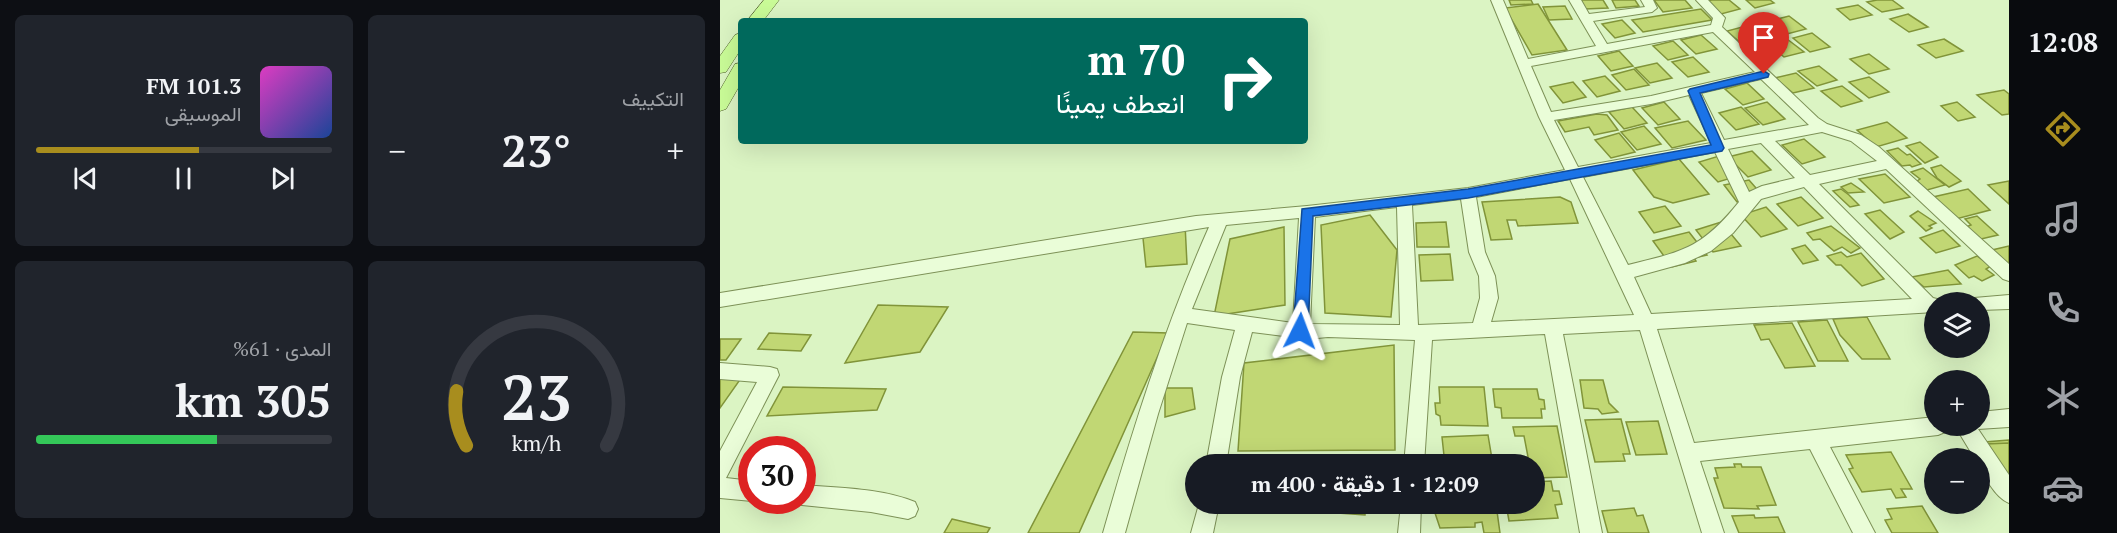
<!DOCTYPE html>
<html lang="ar">
<meta charset="utf-8">
<style>
:root{--surface:#171b24;--page:#20242c;--text:#f1f3f6;--muted:#9ea1a6;--line:#363941;--accent:#a88d1e}
body{margin:0;font-family:"PT Serif",Vazirmatn,serif;background:var(--page);color:var(--text);direction:rtl;height:100vh;display:flex;flex-direction:column;font-size:22px;white-space:nowrap}
*{box-sizing:border-box;margin:0}
p{font-size:20px;color:var(--muted)}
.icon{flex:none;width:33px;height:33px;fill:none;stroke:currentColor;stroke-width:2;stroke-linecap:round;stroke-linejoin:round}
.map{position:relative;flex:1;overflow:hidden;direction:ltr}
.side{display:flex;flex-direction:column;gap:15px;padding:15px;background:#0d0f14;width:720px}
.side>*{flex:none}
.hud{position:absolute;left:18px;top:18px;width:570px;height:126px;border-radius:6px;box-shadow:0 6px 24px #0002;direction:rtl;background:#00695c;color:#fff;overflow:hidden}
.fabs{position:absolute;left:1204px;top:292px;display:grid;gap:12px}
.fabs a{display:grid;place-items:center;width:66px;height:66px;border-radius:50%;background:var(--surface);box-shadow:0 6px 24px #0002;font-size:30px}
.speed{position:absolute;left:18px;top:436px;display:flex;gap:12px;font-size:30px;font-weight:700;text-align:center}
.speed>*{display:grid;place-content:center;width:78px;height:78px;border-radius:50%;background:var(--surface);box-shadow:0 6px 24px #0002;line-height:1}
.speed .limit{border:9px solid #d22;background:#fff;color:#111}
.pin{position:absolute;display:grid;place-items:center;width:51px;height:51px;color:#fff;margin:-62px -26px;border-radius:50% 50% 50% 0;rotate:-45deg;box-shadow:0 0 6px #0007}
.pin .icon{rotate:45deg}
.me{position:absolute;width:66px;margin:-33px;rotate:3deg;stroke-linejoin:round;filter:drop-shadow(0 0 4px #0008)}
.turn{display:flex;align-items:center;gap:21px;height:126px;padding:0 24px;font-size:27px}
.turn .icon{width:78px;height:78px;stroke-width:2.5}
.turn b{display:block;font-size:42px;line-height:51px}
.big{font-size:45px;font-weight:700;line-height:1.1}
.side .card{flex:1;display:flex;flex-direction:column;justify-content:center;gap:9px;min-width:0;padding:0 21px;border-radius:9px;background:var(--page)}
.side .dial{align-items:center;gap:0}
.dial svg{height:156px;overflow:visible;fill:none;stroke:var(--line);stroke-width:7;stroke-linecap:round;text-anchor:middle}
.dial text{fill:var(--text);stroke:none}
.song{display:flex;align-items:center;gap:18px}
.cover{width:72px;height:72px;border-radius:9px;background:linear-gradient(135deg,hsl(310 70% 55%),hsl(220 70% 35%))}
.played{height:6px;border-radius:3px;background:linear-gradient(90deg,var(--accent) 55%,var(--line) 55%)}
.keys{display:flex;justify-content:space-around;direction:ltr}
.heat{display:flex;justify-content:space-between;align-items:center;font-size:33px;direction:ltr}
.charge{height:9px;border-radius:4px;background:linear-gradient(90deg,#34c759 61%,var(--line) 0)}
.side .tiles{flex:1;display:grid;gap:15px;grid-template-columns:repeat(2,1fr)}
.trip{position:absolute;left:465px;top:454px;width:360px;height:60px;border-radius:30px;background:var(--surface);box-shadow:0 6px 24px #0002;font-weight:700;line-height:60px;text-align:center;direction:rtl}
main{display:flex;flex:1;min-height:0}
.dock{display:flex;flex-direction:column;width:108px;justify-content:space-around;align-items:center;background:#090b0e;color:var(--muted)}
.dock .icon{width:42px;height:42px}
.dock .selected{color:var(--accent)}
.dock b{font-size:27px;color:var(--text)}
.map>svg:first-child{display:block}
.building{fill:#c1d774;stroke:#819439;stroke-width:1.5}
.lines{fill:none;stroke-linecap:round;stroke-linejoin:round}
.minor-casing{stroke:#7d9157;stroke-width:2}
.major-casing{stroke:#505e2b;stroke-width:1}
.minor{fill:#eafdd8;fill-rule:evenodd}
.major{fill:#c9fb97;fill-rule:evenodd}
.route{fill:#1a73e8;stroke:#114b97;stroke-width:1.5}
</style>
<main>
<nav class="dock">
<b>12:08</b>
<svg class="icon selected" aria-label="directions" viewBox="0 0 24 24"><path d="M12 3l9 9-9 9-9-9zM9 14v-3h6M13 9l2 2-2 2"/></svg>
<svg class="icon" aria-label="music" viewBox="0 0 24 24"><path d="M9 18V5l10-2v13"/><circle cx="6" cy="18" r="3"/><circle cx="16" cy="16" r="3"/></svg>
<svg class="icon" aria-label="phone" viewBox="0 0 24 24"><path d="M5 4h4l2 5-3 2q2 4 5 5l2-3 5 2v4C11 20 4 13 5 4z"/></svg>
<svg class="icon" aria-label="climate" viewBox="0 0 24 24"><path d="M12 3v18M4 7l16 10M4 17L20 7"/></svg>
<svg class="icon" aria-label="car" viewBox="0 0 24 24"><path d="M5 17H2v-5l4-1 3-4h7l3 4 3 1v5h-3M9 17h6M6 11h13"/><circle cx="7" cy="17" r="2"/><circle cx="17" cy="17" r="2"/></svg>
</nav>
<div class="map">
<svg width="1289" height="533" viewBox="0 0 1289 533">
<rect width="100%" height="100%" fill="#dbf4c3"/>
<g class="building">
<polygon points="789,0 811,0 813,4 791,5"/>
<polygon points="861,0 883,0 888,8 865,9"/>
<polygon points="892,0 915,0 919,6 896,8"/>
<polygon points="934,0 965,0 972,8 943,12"/>
<polygon points="992,0 1009,0 1020,9 1001,14 986,1"/>
<polygon points="1026,0 1050,0 1054,3 1035,8"/>
<polygon points="1157,0 1172,0 1183,8 1162,12 1147,2"/>
<polygon points="818,4 847,50 812,55 785,8"/>
<polygon points="1138,5 1152,15 1130,20 1117,9"/>
<polygon points="845,6 852,19 829,20 823,7"/>
<polygon points="981,9 992,20 923,32 912,20"/>
<polygon points="1188,14 1208,27 1189,32 1170,19"/>
<polygon points="1069,16 1086,29 1067,34 1050,21"/>
<polygon points="902,20 915,33 895,38 882,24"/>
<polygon points="1026,26 1042,40 1023,45 1007,31"/>
<polygon points="1092,33 1110,47 1090,52 1073,38"/>
<polygon points="981,35 997,49 976,54 961,40"/>
<polygon points="1067,39 1084,52 1064,57 1047,43"/>
<polygon points="1224,39 1243,51 1216,58 1198,45"/>
<polygon points="953,41 968,55 948,60 933,46"/>
<polygon points="899,51 913,66 891,71 878,56"/>
<polygon points="1149,54 1169,69 1149,74 1130,59"/>
<polygon points="973,57 989,72 968,77 952,62"/>
<polygon points="937,63 952,78 930,83 915,68"/>
<polygon points="1099,66 1117,80 1097,86 1078,71"/>
<polygon points="914,69 929,85 906,90 892,75"/>
<polygon points="1076,73 1094,88 1073,93 1055,78"/>
<polygon points="885,76 900,91 877,97 863,81"/>
<polygon points="1149,77 1169,92 1149,98 1129,82"/>
<polygon points="853,82 866,97 843,103 830,87"/>
<polygon points="1027,83 1044,99 1023,105 1005,89"/>
<polygon points="1122,86 1142,101 1121,107 1101,91"/>
<polygon points="1284,90 1289,94 1289,114 1282,115 1257,95"/>
<polygon points="944,102 960,119 938,125 922,108"/>
<polygon points="1047,102 1065,119 1043,125 1025,108"/>
<polygon points="1237,102 1255,117 1238,121 1221,106"/>
<polygon points="912,107 927,123 904,129 889,112"/>
<polygon points="1021,107 1039,124 1016,130 999,113"/>
<polygon points="877,114 887,115 898,130 874,135 869,127 845,132 838,121"/>
<polygon points="968,121 986,140 952,148 935,128"/>
<polygon points="1167,122 1187,138 1156,147 1137,130"/>
<polygon points="924,126 941,144 917,150 901,132"/>
<polygon points="899,133 915,152 891,158 875,140"/>
<polygon points="1084,139 1105,157 1082,164 1062,145"/>
<polygon points="1200,142 1218,157 1205,163 1186,146"/>
<polygon points="1178,148 1187,155 1190,154 1201,164 1192,167 1190,165 1182,166 1167,151"/>
<polygon points="1032,151 1051,170 1028,177 1008,157"/>
<polygon points="999,156 1018,176 998,182 979,162"/>
<polygon points="959,159 989,194 953,203 934,197 913,170"/>
<polygon points="1221,165 1241,181 1229,187 1217,178 1211,168"/>
<polygon points="1203,168 1225,185 1207,190 1197,181 1200,179 1191,172"/>
<polygon points="1165,174 1190,197 1164,203 1139,179"/>
<polygon points="1029,180 1043,196 1017,202 1004,185"/>
<polygon points="1289,181 1289,204 1268,185"/>
<polygon points="1131,183 1144,192 1128,193 1121,187"/>
<polygon points="1121,189 1129,195 1139,205 1130,207 1113,191"/>
<polygon points="1248,189 1270,210 1236,219 1213,197"/>
<polygon points="840,197 851,202 858,223 798,226 796,220 787,220 792,239 771,240 762,202"/>
<polygon points="1081,197 1103,218 1078,226 1057,204"/>
<polygon points="945,206 961,226 934,233 919,212"/>
<polygon points="1046,207 1067,229 1041,237 1021,215"/>
<polygon points="1160,210 1184,232 1170,239 1145,214"/>
<polygon points="1198,211 1216,223 1209,226 1212,228 1206,231 1190,216"/>
<polygon points="650,215 677,250 671,317 605,313 601,225"/>
<polygon points="1257,216 1278,235 1261,239 1246,227 1251,225 1245,219"/>
<polygon points="726,222 729,247 697,247 696,223"/>
<polygon points="1001,222 1021,246 993,252 976,230"/>
<polygon points="465,224 467,264 426,267 423,238"/>
<polygon points="1111,226 1140,248 1131,253 1122,247 1114,251 1100,239 1093,240 1087,233"/>
<polygon points="564,227 565,305 494,316 510,239"/>
<polygon points="1223,230 1240,246 1216,253 1200,238"/>
<polygon points="969,232 987,255 974,258 976,261 952,267 933,241"/>
<polygon points="1085,245 1098,260 1083,264 1072,249"/>
<polygon points="1289,246 1289,266 1272,250"/>
<polygon points="1121,252 1127,257 1141,253 1164,279 1142,286 1121,265 1116,265 1107,256"/>
<polygon points="730,254 733,280 701,281 699,255"/>
<polygon points="1257,256 1271,266 1266,269 1274,275 1262,281 1254,276 1249,278 1235,265"/>
<polygon points="1228,270 1241,284 1204,287 1192,277"/>
<polygon points="158,305 228,307 200,352 125,363"/>
<polygon points="1147,317 1170,359 1142,359 1120,335 1113,319"/>
<polygon points="1107,320 1128,361 1098,361 1078,322"/>
<polygon points="1072,323 1095,366 1065,368 1049,339 1041,340 1034,325"/>
<polygon points="413,332 448,333 359,533 308,533"/>
<polygon points="49,333 91,335 81,351 38,349"/>
<polygon points="0,339 21,339 6,360 0,360"/>
<polygon points="674,345 675,450 518,451 524,363"/>
<polygon points="0,373 24,374 0,408"/>
<polygon points="860,380 883,380 889,403 898,412 882,414 878,409 864,408"/>
<polygon points="63,387 166,389 157,410 47,416"/>
<polygon points="719,387 764,387 768,426 721,425 720,416 716,414 715,403 720,403"/>
<polygon points="445,388 472,388 475,409 445,417"/>
<polygon points="773,389 817,389 819,399 824,400 825,409 821,409 822,418 782,418 781,408 775,407"/>
<polygon points="901,419 910,454 903,454 905,461 875,462 865,420"/>
<polygon points="938,421 947,454 916,455 906,422"/>
<polygon points="837,426 847,477 814,478 814,465 799,465 798,462 809,462 804,436 795,436 793,427"/>
<polygon points="768,435 773,465 725,465 722,437"/>
<polygon points="1289,440 1289,479 1265,442"/>
<polygon points="1289,443 1289,479 1266,444"/>
<polygon points="1171,452 1192,489 1181,489 1186,497 1176,498 1171,489 1142,492 1129,469 1133,468 1126,455"/>
<polygon points="1014,464 1021,464 1022,467 1041,467 1056,505 1037,506 1039,509 1004,508 994,478 998,478 995,468 1015,467"/>
<polygon points="831,481 833,491 839,491 842,504 835,505 838,518 789,521 786,504 814,504 814,482"/>
<polygon points="591,504 646,504 645,515 590,511"/>
<polygon points="712,504 776,504 780,533 764,533 762,522 755,523 755,527 720,528"/>
<polygon points="1202,506 1218,533 1172,533 1165,520 1172,519 1167,509"/>
<polygon points="914,508 917,516 923,515 929,533 888,533 882,511"/>
<polygon points="1034,515 1035,518 1058,517 1065,533 1019,533 1012,516"/>
<polygon points="232,519 270,528 267,533 224,533"/>
</g>
<g class="lines">
<g class="minor-casing">
<g id="minor">
<path d="M771 0H783L808 59 876 46 849 0H861L869 14 925 7 921 0H933L937 8 932 12 873 21 887 44 991 25 993 18 976 0H988L1005 18 1002 27 1098 118 1107 124 1141 135 1159 147 1289 264V281L1283 279 1166 169 1099 184 1213 298 1221 300 1223 303H1215V312L937 329 974 443 1215 417V426H1228L1225 432 1218 435 1110 447 1155 533H1133L1090 449 980 461 1004 533H982L920 330 843 334 882 533H860L825 334 712 340 704 465H684L695 340 608 337 587 339 532 332 520 377 506 465H486L502 377 515 330 467 323 438 414 405 533H383C413 428 445 326 489 227L0 307V293L476 216 587 206 748 188 845 170 819 117ZM993 32 1035 72 931 96 831 112 811 66ZM1041 79 1089 125 1004 140 981 93ZM969 95 991 143 858 167 834 120 931 104ZM1102 132 1131 141 1157 161 1090 175 1055 141ZM1041 143 1075 178 1042 186 1029 192 1008 149ZM995 152 1019 202C981 249 964 251 908 265L863 177ZM850 179 914 315 771 322 778 298 775 276 765 252 756 197ZM1084 187 1192 299 931 314 914 277 965 263 991 251 1013 233 1041 199ZM741 199 749 252 759 276 760 298 753 323 698 325 692 205ZM677 207 680 325 590 324 595 217ZM579 218 573 323 472 309 506 225Z"/>
<polygon points="1289,295 1289,309 1260,310 1260,303 1251,303 1254,298"/>
<polygon points="0,363 50,367 57,369 59,375 6,478 32,481 32,501 0,498 0,451 37,382 0,379"/>
<path d="M1289 409V427L1258 429 1289 475V503C1276 498 1260 473 1260 459H1255L1235 426H1260V412Z"/>
<path d="M82 485C119 488 161 488 195 502L198 509 195 516 188 519 151 512 82 505 74 501H82Z"/>
<polygon points="479,504 499,504 493,533 471,533"/>
<polygon points="681,504 701,504 700,533 678,533"/>
</g>
</g>
<g class="major-casing">
<g id="major">
<polygon points="44,0 59,0 43,21 27,21"/>
<polygon points="21,33 21,49 6,72 0,73 0,56 15,35"/>
<polygon points="21,63 21,83 6,109 0,111 0,90 15,64"/>
</g>
</g>
<use href="#minor" class="minor"/>
<use href="#major" class="major"/>
</g>
<polygon class="route" points="1044,71 1049,74 1048,77 980,93 1004,148 1002,151 748,198 593,216 588,331 586,336 580,338 575,336 573,331 582,209 748,189 991,145 968,91 970,89"/>
</svg>
<div class="fabs">
<a><svg class="icon" aria-label="layers" viewBox="0 0 24 24"><path d="M12 4l9 5-9 5-9-5zM3 14l9 5 9-5"/></svg></a>
<a>+</a>
<a>−</a>
</div>
<div class="speed"><div class="limit">30</div></div>
<div class="pin" style="left:1044px;top:74px;background:#d93025"><svg class="icon" aria-label="arrive" viewBox="0 0 24 24"><path d="M6 21V4h12l-3 4 3 4H6"/></svg></div>
<svg class="me" style="left:580px;top:331px" viewBox="-20 -20 40 40"><path d="M0-17L14 15 0 8-14 15z" fill="#1a73e8" stroke="#fff" stroke-width="4"/></svg>
<div class="trip">12:09 · 1 دقيقة · 400 m</div>
<div class="hud">
<div class="turn"><svg class="icon" aria-label="right" viewBox="0 0 24 24"><path d="M7 20v-9h11M14 6l5 5-5 5"/></svg><div><b>70 m</b>انعطف يمينًا</div></div>
</div>
</div>
<section class="side">
<div class="tiles">
<div class="card"><p>التكييف</p>
<div class="heat"><a>−</a><b class="big">23°</b><a>+</a></div>
</div>
<div class="card">
<div class="song"><i class="cover"></i><div><b>101.3 FM</b><p>الموسيقى</p></div></div>
<div class="played"></div>
<div class="keys"><svg class="icon" aria-label="previous" viewBox="0 0 24 24"><path d="M18 5L8 12l10 7zM5 5v14"/></svg><svg class="icon" aria-label="pause" viewBox="0 0 24 24"><path d="M8 5v14M16 5v14"/></svg><svg class="icon" aria-label="next" viewBox="0 0 24 24"><path d="M6 5l10 7-10 7zM19 5v14"/></svg></div>
</div>
<div class="card dial"><svg viewBox="0 0 100 80">
<path d="M14 69A42 42 0 1 1 86 69"/>
<path d="M14 69A42 42 0 0 1 9 41" stroke="#a88d1e"/>
<text x="50" y="56" font-size="32" font-weight="700">23</text>
<text x="50" y="72" font-size="11">km/h</text>
</svg></div>
<div class="card"><p>المدى · 61%</p><b class="big">305 km</b><div class="charge"></div></div>
</div>
</section>
</main>
